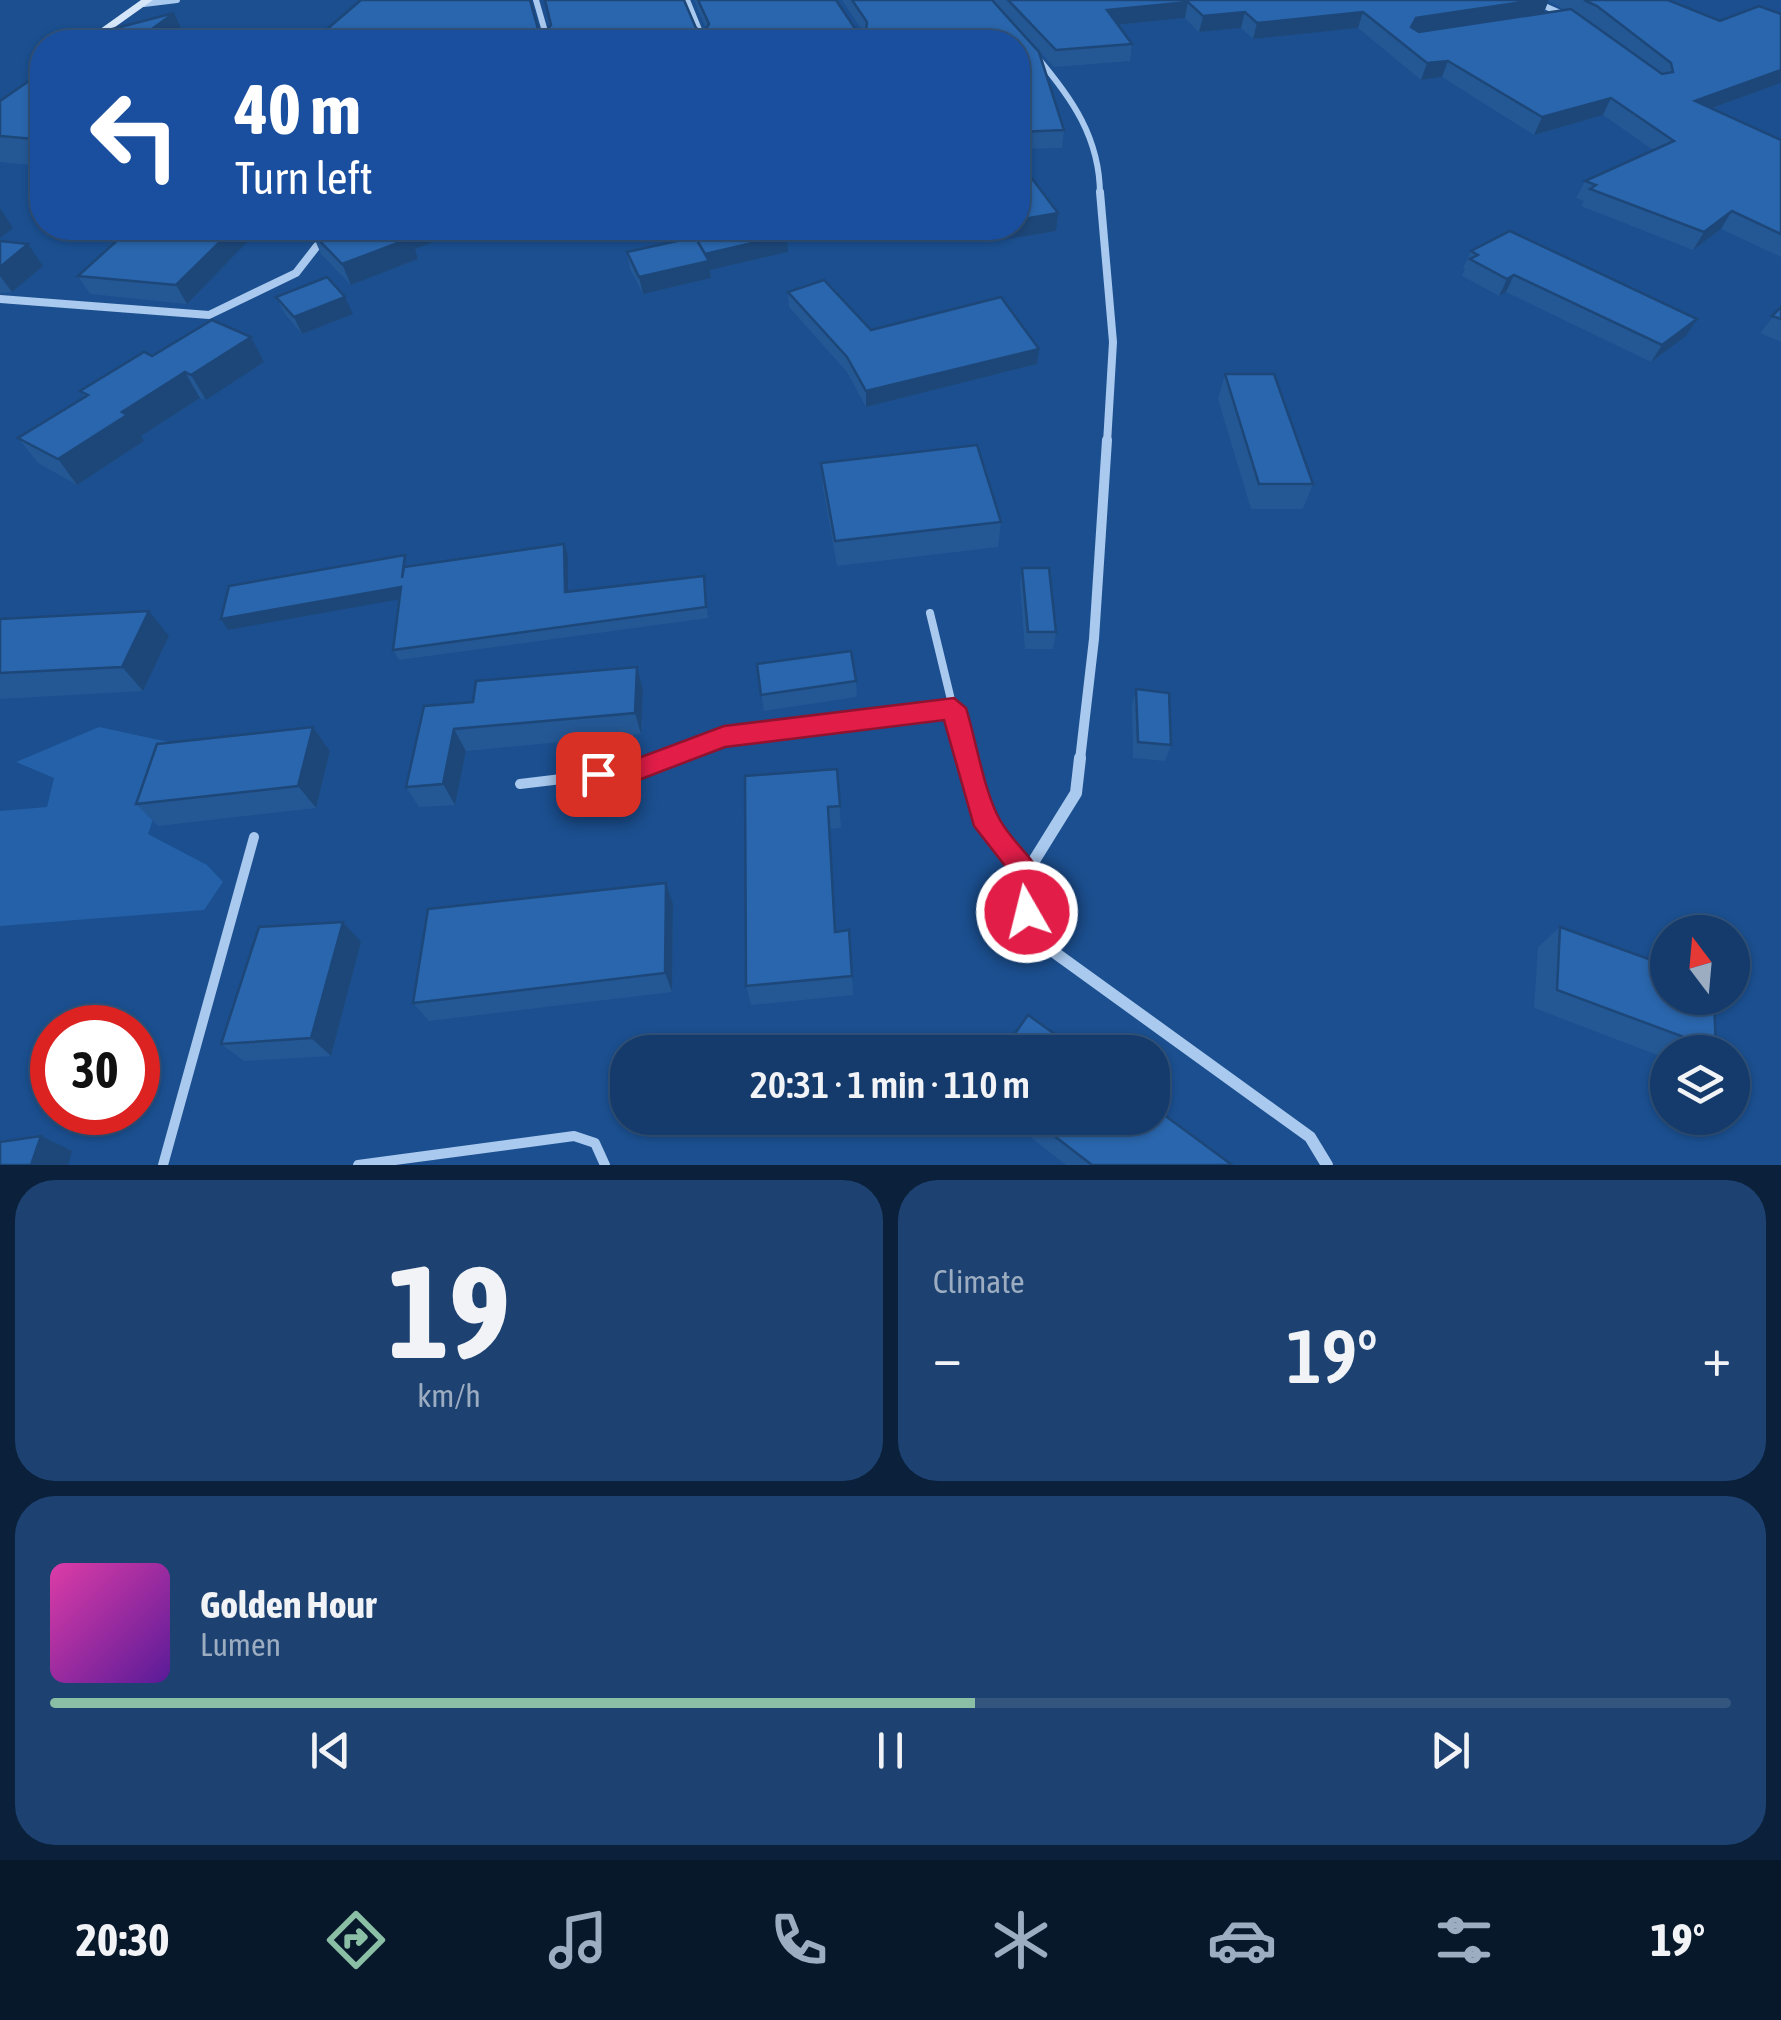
<!DOCTYPE html>
<meta charset="utf-8">
<style>
:root{--surface:#143b6b;--page:#1d4271;--text:#f1f3f6;--muted:#9dadc1;--line:#33557e;--accent:#8abfa5}
body{margin:0;font-family:"Asap Condensed",sans-serif;background:var(--page);color:var(--text);height:100vh;display:flex;flex-direction:column;font-size:38px;white-space:nowrap}
*{box-sizing:border-box;margin:0}
p{font-size:32px;color:var(--muted)}
.icon{flex:none;width:55px;height:55px;fill:none;stroke:currentColor;stroke-width:2;stroke-linecap:round;stroke-linejoin:round}
.map{position:relative;height:1165px;overflow:hidden}
.sheet{display:flex;flex-direction:column;gap:15px;padding:15px;background:#0b203b;flex:1}
.sheet>*{flex:none}
.banner{position:absolute;left:30px;top:30px;width:1000px;height:210px;border-radius:40px;box-shadow:0 2px 8px #0004,0 0 0 2px var(--line);background:#1a4fa0;color:#fff;overflow:hidden}
.needle{width:65px;rotate:344deg}
.buttons{position:absolute;left:1650px;top:915px;display:grid;gap:20px}
.buttons a{display:grid;place-items:center;width:100px;height:100px;border-radius:50%;background:var(--surface);box-shadow:0 2px 8px #0004,0 0 0 2px var(--line);font-size:50px}
.speed{position:absolute;left:30px;top:1005px;display:flex;gap:20px;font-size:50px;font-weight:700;text-align:center}
.speed>*{display:grid;place-content:center;width:130px;height:130px;border-radius:50%;background:var(--surface);box-shadow:0 2px 8px #0004,0 0 0 2px var(--line);line-height:1}
.speed .limit{border:15px solid #d22;background:#fff;color:#111}
.pin{position:absolute;display:grid;place-items:center;width:85px;height:85px;color:#fff;margin:-42px;border-radius:20px;box-shadow:0 5px 15px #0006}
.me{position:absolute;width:110px;margin:-55px;rotate:352deg;stroke-linejoin:round;filter:drop-shadow(0 0 8px #0008)}
.turn{display:flex;align-items:center;gap:35px;height:210px;padding:0 40px;font-size:45px}
.turn .icon{width:130px;height:130px;stroke-width:2.5}
.turn b{display:block;font-size:70px;line-height:85px}
.big{font-size:75px;font-weight:600;line-height:1.1}
.sheet .tile{flex:1;display:flex;flex-direction:column;justify-content:center;gap:15px;min-width:0;padding:0 35px;border-radius:40px;background:var(--page)}
.sheet .dial{align-items:center;gap:0}
.dial b{font-size:130px;line-height:1}
.song{display:flex;align-items:center;gap:30px}
.cover{width:120px;height:120px;border-radius:15px;background:linear-gradient(135deg,hsl(320 70% 55%),hsl(270 70% 35%))}
.played{height:10px;border-radius:5px;background:linear-gradient(90deg,var(--accent) 55%,var(--line) 55%)}
.keys{display:flex;justify-content:space-around;direction:ltr}
.heat{display:flex;justify-content:space-between;align-items:center;font-size:55px;direction:ltr}
.sheet .tiles{flex:1;display:grid;gap:15px;grid-template-columns:1fr 1fr}
.tile:last-child{grid-column:span 2}
.trip{position:absolute;left:610px;top:1035px;width:560px;height:100px;border-radius:40px;background:var(--surface);box-shadow:0 2px 8px #0004,0 0 0 2px var(--line);font-weight:600;line-height:100px;text-align:center}
.menu{display:flex;height:160px;justify-content:space-around;align-items:center;background:#08182b;color:var(--muted)}
.menu .icon{width:70px;height:70px}
.menu .current{color:var(--accent)}
.menu b{font-size:45px;color:var(--text)}
.map>svg:first-child{display:block}
.green{fill:#2461a8}
.lines{fill:none;stroke-linecap:round;stroke-linejoin:round}
.lane-far1{stroke:#a9c9ee;stroke-width:8}
.lane{stroke:#a9c9ee;stroke-width:10}
.street-far3{stroke:#a9c9ee;stroke-width:6}
.street-far2{stroke:#a9c9ee;stroke-width:8}
.street-far1{stroke:#a9c9ee;stroke-width:10}
.street{stroke:#a9c9ee;stroke-width:12}
.secondary{fill:#d6e6fa;fill-rule:evenodd}
.wall{fill:#245895;fill-rule:evenodd}
.shaded-wall{fill:#1d4779}
.building{fill:#2a66ad;stroke:#1d4779;stroke-width:2.5}
.route{fill:#e11d48;stroke:#92132f;stroke-width:2.5}
</style>
<div class="map">
<svg width="1781" height="1165" viewBox="0 0 1781 1165">
<rect width="100%" height="100%" fill="#1b4f8f"/>
<polygon class="green" points="99,727 178,744 148,834 207,865 223,882 204,910 0,926 0,811 47,807 54,778 16,762"/>
<g class="lines">
<g class="lane-far1">
<polyline points="930,613 953,708"/>
<polyline points="662,760 724,736 953,708 968,760"/>
</g>
<g class="lane">
<polyline points="968,758 988,826 1027,872"/>
<polyline points="520,784 636,770 668,758"/>
<polyline points="163,1165 254,837"/>
<polyline points="358,1165 574,1136 595,1143 605,1165"/>
</g>
<g class="street-far3">
<polyline points="536,0 548,42"/>
<polyline points="687,0 704,42"/>
<polyline points="1531,0 1567,16"/>
<polyline points="144,4 177,0"/>
<path d="M1036 56C1072 98 1100 138 1100 195"/>
</g>
<g class="street-far2">
<polyline points="1100,192 1113,342 1107,443"/>
<polyline points="0,299 209,315 296,273 317,246 329,240"/>
</g>
<polyline class="street-far1" points="1080,760 1094,639 1107,440"/>
<polyline class="street" points="1080,758 1076,793 1027,872 1027,912 1047,947 1310,1137 1327,1165"/>
<polygon class="secondary" points="141,0 153,0 94,42 82,42"/>
</g>
<g class="wall">
<path d="M694 0H836L856 30H862L842 0H1668L1720 21 1781 14V83L1711 109 1781 140V257L1721 229 1693 250 1581 206 1584 201 1576 198 1585 181 1653 150 1603 115 1534 135 1442 77 1421 80 1358 28 1253 39 1241 28 1199 32 1185 18 1118 25 1132 44 1130 61 1054 67 1000 9 1064 130 1062 148 1018 149V42H312L538 29 545 32 696 28 704 32 706 29ZM1548 1 1565 10 1544 13Z"/>
<polygon points="42,72 42,166 0,162 0,101"/>
<polygon points="131,228 261,228 187,304 90,294 78,276"/>
<polygon points="327,228 470,228 415,249 418,259 351,285 321,254 312,233"/>
<polygon points="994,228 1018,228 1056,231 1002,240"/>
<polygon points="691,231 787,235 788,252 710,270 711,278 643,294 630,269 627,252 692,238"/>
<polygon points="0,241 43,266 12,292 0,293"/>
<polygon points="1471,251 1697,319 1686,336 1651,362 1506,292 1499,296 1462,276 1465,269 1463,268"/>
<polygon points="788,292 871,330 1037,364 866,407 847,372 789,307"/>
<polygon points="276,297 353,314 302,334 285,314"/>
<polygon points="1781,307 1781,342 1760,333"/>
<polygon points="251,337 264,362 206,400 200,398 141,436 144,441 77,485 38,463 18,438 85,397 80,391 152,356"/>
<polygon points="1225,374 1313,484 1303,509 1251,509 1218,399"/>
<polygon points="821,463 1001,522 998,547 837,566 823,488"/>
<polygon points="564,544 568,555 568,591 704,576 708,618 399,660 393,650 400,599 228,630 410,566"/>
<polygon points="1022,568 1056,632 1053,649 1025,649 1020,585"/>
<polygon points="0,619 169,636 143,691 0,699"/>
<polygon points="757,664 856,681 857,697 764,711"/>
<polygon points="637,667 643,689 641,734 466,751 455,805 419,807 406,787 473,702"/>
<polygon points="1136,689 1171,745 1165,761 1133,758 1132,706"/>
<polygon points="313,727 330,751 316,808 158,826 136,804"/>
<polygon points="837,769 841,828 829,829 835,932 849,930 853,995 751,1005 746,986"/>
<polygon points="666,883 673,904 672,992 429,1021 413,1003"/>
<polygon points="1560,927 1668,998 1716,1049 1711,1052 1668,1052 1668,1059 1534,1008 1538,947"/>
<polygon points="361,942 331,1056 244,1061 221,1044"/>
<polygon points="1006,1118 1152,1118 1232,1165 1066,1165"/>
</g>
<g class="shaded-wall">
<polygon points="1537,0 1549,0 1543,14 1411,34 1411,27 1416,18"/>
<polygon points="1188,2 1185,18 1105,26 1107,10"/>
<polygon points="1245,12 1241,28 1199,32 1203,16"/>
<polygon points="1363,12 1358,28 1253,39 1257,23"/>
<polygon points="174,13 186,39 181,42 134,42"/>
<polygon points="1448,61 1442,77 1421,80 1427,63"/>
<polygon points="1781,70 1781,83 1685,118 1695,101"/>
<polygon points="1611,98 1603,115 1534,135 1542,117"/>
<polygon points="42,133 42,153 34,139"/>
<polygon points="0,208 13,228 0,238"/>
<polygon points="1732,211 1721,229 1693,250 1704,232"/>
<polygon points="1058,213 1056,231 1002,240 1003,228 1018,228 1018,220"/>
<polygon points="234,228 261,228 187,304 176,285"/>
<polygon points="408,228 470,228 415,249 418,259 351,285 342,264"/>
<polygon points="787,235 788,252 710,270 711,278 643,294 639,277 705,254"/>
<polygon points="28,244 43,266 12,292 0,276 0,267"/>
<polygon points="1514,275 1506,292 1499,296 1507,279"/>
<polygon points="345,297 353,314 302,334 294,317"/>
<polygon points="1697,319 1686,336 1651,362 1662,345"/>
<polygon points="251,337 264,362 206,400 191,375"/>
<polygon points="1039,349 1037,364 866,407 866,391"/>
<polygon points="185,372 200,398 141,436 144,441 77,485 58,459 122,412"/>
<polygon points="564,544 568,555 568,603 565,592"/>
<polygon points="401,587 407,598 228,630 221,619"/>
<polygon points="149,611 169,636 143,691 122,667"/>
<polygon points="637,667 643,689 641,734 635,713"/>
<polygon points="313,727 330,751 316,808 298,786"/>
<polygon points="454,729 466,751 455,805 443,784"/>
<polygon points="666,883 673,904 672,992 665,973"/>
<polygon points="343,922 361,942 331,1056 311,1038"/>
<polygon points="41,1136 72,1151 68,1165 31,1165"/>
</g>
<g class="building">
<polygon points="361,0 530,0 538,29 545,32 551,25 545,0 684,0 696,28 704,32 709,24 698,0 836,0 856,30 866,31 867,22 852,0 992,0 1039,52 1064,130 1018,132 1018,42 312,42"/>
<polygon points="1008,0 1537,0 1416,18 1411,27 1419,32 1571,9 1662,74 1673,72 1671,63 1597,6 1584,0 1668,0 1720,21 1759,6 1781,14 1781,70 1695,101 1781,140 1781,234 1732,211 1704,232 1590,189 1596,185 1585,181 1674,141 1611,98 1542,117 1448,61 1427,63 1363,12 1257,23 1245,12 1203,16 1188,2 1107,10 1132,44 1056,50"/>
<polygon points="174,13 134,42 85,42 101,32"/>
<polygon points="42,72 42,133 34,139 0,136 0,101"/>
<polygon points="1018,160 1058,213 1018,220"/>
<polygon points="131,228 234,228 176,285 78,276"/>
<polygon points="327,228 408,228 402,230 411,238 342,264 312,233"/>
<polygon points="706,228 782,228 787,235 705,254 691,231"/>
<polygon points="1510,231 1697,319 1662,345 1514,275 1507,279 1470,259 1478,255 1471,251"/>
<polygon points="695,237 709,261 639,277 627,252"/>
<polygon points="0,241 28,244 0,267"/>
<polygon points="327,277 345,297 294,317 276,297"/>
<polygon points="824,280 871,330 1001,297 1039,349 866,391 847,357 788,292"/>
<polygon points="1781,307 1781,319 1772,316"/>
<polygon points="212,320 251,337 191,375 185,372 122,412 127,415 58,459 18,438 88,395 80,391 144,352 152,356"/>
<polygon points="1225,374 1274,374 1313,484 1259,484"/>
<polygon points="977,445 1001,522 835,541 821,463"/>
<polygon points="564,544 565,592 704,576 706,607 393,650 401,587 221,619 229,586 405,555 402,578 404,567"/>
<polygon points="1022,568 1049,568 1056,632 1028,632"/>
<polygon points="149,611 122,667 0,673 0,619"/>
<polygon points="851,651 856,681 761,695 757,664"/>
<polygon points="637,667 635,713 454,729 443,784 406,787 424,706 473,702 476,681"/>
<polygon points="1136,689 1169,693 1171,745 1138,742"/>
<polygon points="313,727 298,786 136,804 157,744"/>
<polygon points="837,769 840,806 828,807 835,932 849,930 852,976 746,986 745,776"/>
<polygon points="666,883 665,973 413,1003 428,909"/>
<polygon points="343,922 311,1038 221,1044 259,927"/>
<polygon points="1560,927 1668,966 1668,998 1709,998 1714,999 1716,1049 1557,990"/>
<polygon points="1028,1015 1080,1052 1002,1052"/>
<polygon points="1152,1106 1232,1165 1092,1165 1031,1118 1152,1118"/>
<polygon points="41,1136 31,1165 0,1165 0,1142"/>
</g>
<path class="route" d="M954 698 966 708C976 740 984 792 1000 820 1020 856 1060 870 1037 921L1027 925 1017 921 1013 876 974 826 944 720 725 747 636 781 598 786 588 783 584 774 588 766 636 759 724 726Z"/>
</svg>
<div class="buttons">
<a><svg class="needle" viewBox="-14 -14 28 28"><path d="M0-13l5 13h-10z" fill="#e53935"/><path d="M0 13l5-13h-10z" fill="#9dadc1"/></svg></a>
<a><svg class="icon" aria-label="layers" viewBox="0 0 24 24"><path d="M12 4l9 5-9 5-9-5zM3 14l9 5 9-5"/></svg></a>
</div>
<div class="speed"><div class="limit">30</div></div>
<div class="pin" style="left:598px;top:774px;background:#d93025"><svg class="icon" aria-label="arrive" viewBox="0 0 24 24"><path d="M6 21V4h12l-3 4 3 4H6"/></svg></div>
<svg class="me" style="left:1027px;top:912px" viewBox="-20 -20 40 40"><circle r="17" fill="#e11d48" stroke="#fff" stroke-width="3"/><path d="M0-11L8 9 0 5-8 9z" fill="#fff"/></svg>
<div class="trip">20:31 · 1 min · 110 m</div>
<div class="banner">
<div class="turn"><svg class="icon" aria-label="left" viewBox="0 0 24 24"><path d="M17 20v-9H6M10 6l-5 5 5 5"/></svg><div><b>40 m</b>Turn left</div></div>
</div>
</div>
<section class="sheet">
<div class="tiles">
<div class="tile dial"><b>19</b><p>km/h</p></div>
<div class="tile"><p>Climate</p>
<div class="heat"><a>−</a><b class="big">19°</b><a>+</a></div>
</div>
<div class="tile">
<div class="song"><i class="cover"></i><div><b>Golden Hour</b><p>Lumen</p></div></div>
<div class="played"></div>
<div class="keys"><svg class="icon" aria-label="previous" viewBox="0 0 24 24"><path d="M18 5L8 12l10 7zM5 5v14"/></svg><svg class="icon" aria-label="pause" viewBox="0 0 24 24"><path d="M8 5v14M16 5v14"/></svg><svg class="icon" aria-label="next" viewBox="0 0 24 24"><path d="M6 5l10 7-10 7zM19 5v14"/></svg></div>
</div>
</div>
</section>
<nav class="menu">
<b>20:30</b>
<svg class="icon current" aria-label="directions" viewBox="0 0 24 24"><path d="M12 3l9 9-9 9-9-9zM9 14v-3h6M13 9l2 2-2 2"/></svg>
<svg class="icon" aria-label="music" viewBox="0 0 24 24"><path d="M9 18V5l10-2v13"/><circle cx="6" cy="18" r="3"/><circle cx="16" cy="16" r="3"/></svg>
<svg class="icon" aria-label="phone" viewBox="0 0 24 24"><path d="M5 4h4l2 5-3 2q2 4 5 5l2-3 5 2v4C11 20 4 13 5 4z"/></svg>
<svg class="icon" aria-label="climate" viewBox="0 0 24 24"><path d="M12 3v18M4 7l16 10M4 17L20 7"/></svg>
<svg class="icon" aria-label="car" viewBox="0 0 24 24"><path d="M5 17H2v-5l4-1 3-4h7l3 4 3 1v5h-3M9 17h6M6 11h13"/><circle cx="7" cy="17" r="2"/><circle cx="17" cy="17" r="2"/></svg>
<svg class="icon" aria-label="filters" viewBox="0 0 24 24"><path d="M4 7h16M4 17h16"/><circle cx="9" cy="7" r="2"/><circle cx="15" cy="17" r="2"/></svg>
<b>19°</b>
</nav>
